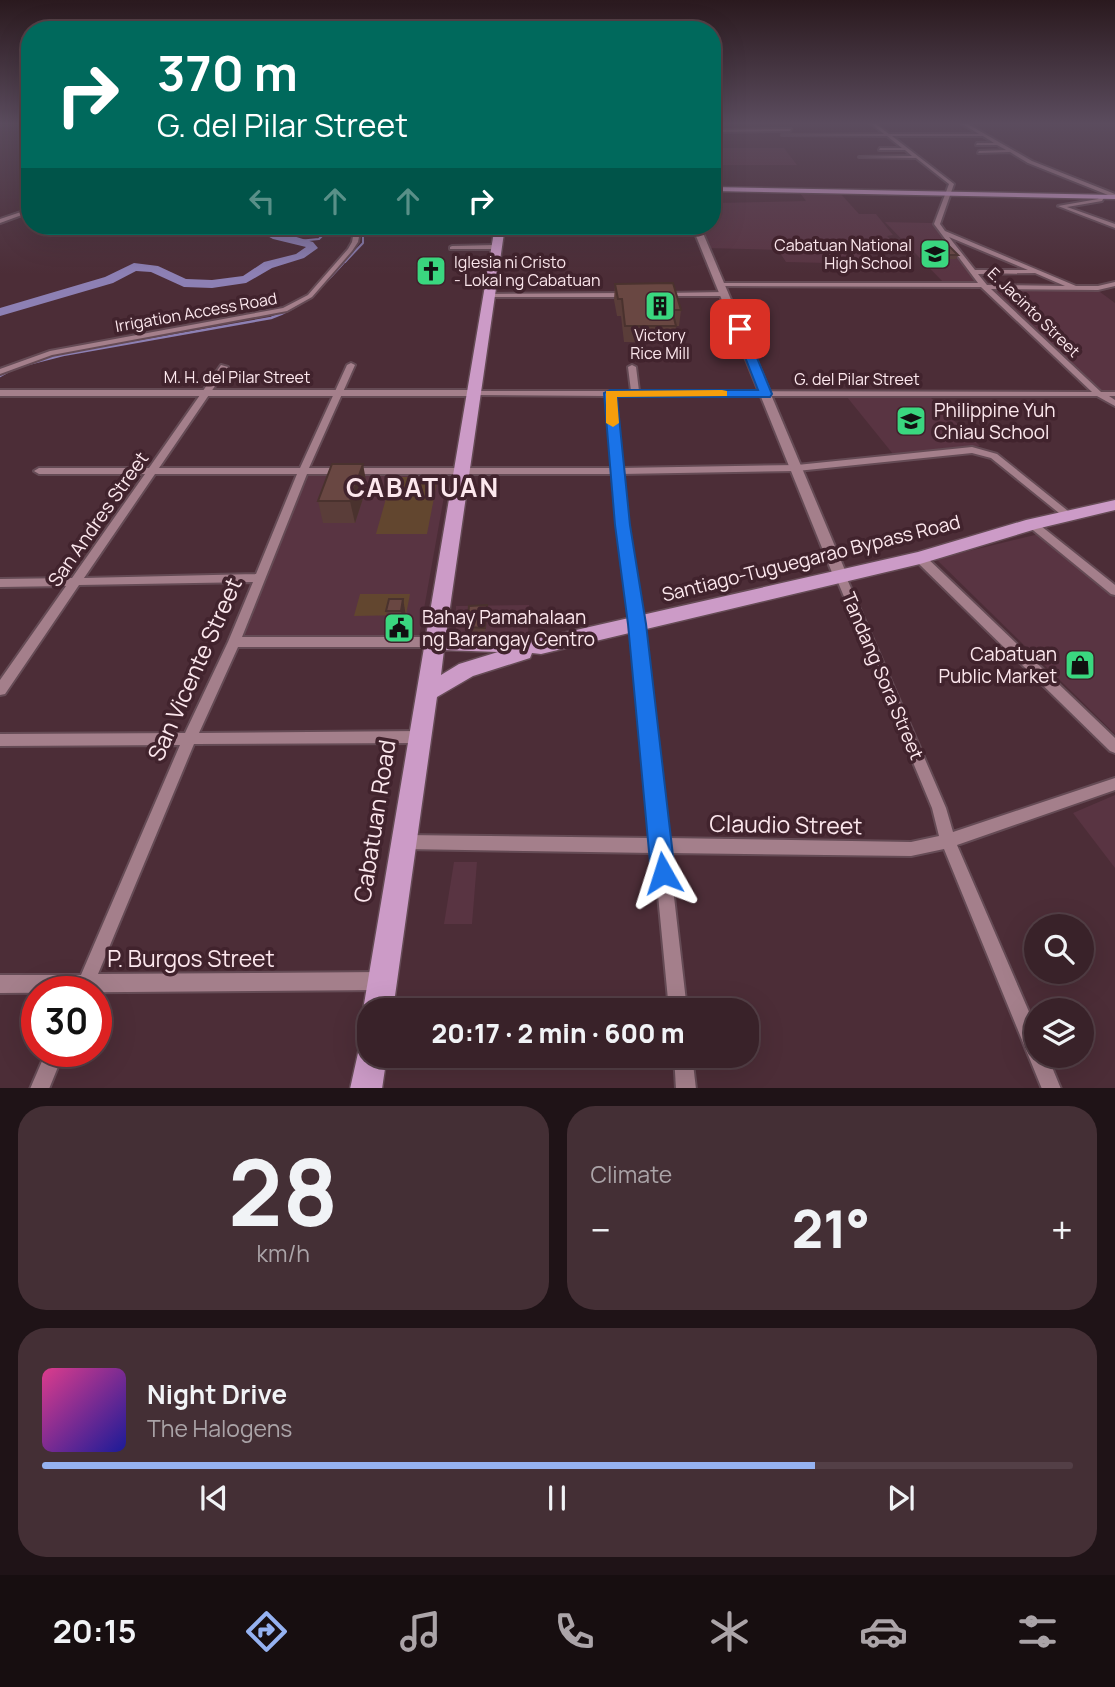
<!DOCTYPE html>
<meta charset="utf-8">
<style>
:root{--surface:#392229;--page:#442f35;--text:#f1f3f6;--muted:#aba4a8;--line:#533f46;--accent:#95b2f1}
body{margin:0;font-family:Manrope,sans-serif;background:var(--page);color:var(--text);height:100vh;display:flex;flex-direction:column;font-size:26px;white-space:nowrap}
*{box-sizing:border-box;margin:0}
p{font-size:23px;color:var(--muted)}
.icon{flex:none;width:38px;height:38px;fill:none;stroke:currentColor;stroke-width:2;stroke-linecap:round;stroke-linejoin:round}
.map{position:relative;height:1088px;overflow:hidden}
.details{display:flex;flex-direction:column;gap:18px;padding:18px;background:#1f1317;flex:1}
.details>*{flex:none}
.hud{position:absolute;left:21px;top:21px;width:700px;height:214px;border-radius:28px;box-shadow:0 7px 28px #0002,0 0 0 2px var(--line);background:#00695c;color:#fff;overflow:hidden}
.fabs{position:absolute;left:1024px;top:914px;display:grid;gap:14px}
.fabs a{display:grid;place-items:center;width:70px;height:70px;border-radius:50%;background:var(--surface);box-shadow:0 7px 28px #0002,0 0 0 2px var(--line);font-size:35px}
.speed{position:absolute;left:21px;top:976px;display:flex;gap:14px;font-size:35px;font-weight:700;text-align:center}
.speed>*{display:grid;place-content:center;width:91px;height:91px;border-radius:50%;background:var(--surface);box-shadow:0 7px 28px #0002,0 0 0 2px var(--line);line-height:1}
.speed .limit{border:10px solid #d22;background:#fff;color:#111}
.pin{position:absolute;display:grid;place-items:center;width:60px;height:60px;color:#fff;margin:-30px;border-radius:14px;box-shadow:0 4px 10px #0006}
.me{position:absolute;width:77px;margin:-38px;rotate:354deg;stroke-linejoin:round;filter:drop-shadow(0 0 5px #0008)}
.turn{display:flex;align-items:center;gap:24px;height:147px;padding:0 21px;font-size:32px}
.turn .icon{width:91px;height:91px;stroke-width:2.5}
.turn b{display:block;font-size:49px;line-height:60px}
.lanes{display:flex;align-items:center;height:66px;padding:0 21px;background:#0003;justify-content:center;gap:35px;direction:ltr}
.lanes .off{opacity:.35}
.big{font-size:52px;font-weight:800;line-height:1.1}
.details .card{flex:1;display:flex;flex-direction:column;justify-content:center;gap:10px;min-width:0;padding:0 24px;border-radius:28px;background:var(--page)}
.details .dial{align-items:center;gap:0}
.dial b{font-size:91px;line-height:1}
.song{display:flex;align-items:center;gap:21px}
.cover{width:84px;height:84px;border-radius:10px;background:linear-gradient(135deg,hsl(330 70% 55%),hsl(240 70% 35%))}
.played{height:7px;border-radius:4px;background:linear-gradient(90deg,var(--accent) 75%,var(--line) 75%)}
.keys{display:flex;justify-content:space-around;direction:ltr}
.heat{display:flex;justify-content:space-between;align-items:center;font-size:38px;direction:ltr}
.details .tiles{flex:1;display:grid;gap:18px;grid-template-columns:1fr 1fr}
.card:last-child{grid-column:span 2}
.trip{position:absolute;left:357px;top:998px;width:402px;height:70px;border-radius:28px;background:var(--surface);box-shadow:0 7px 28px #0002,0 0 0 2px var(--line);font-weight:800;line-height:70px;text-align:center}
.dock{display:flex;height:112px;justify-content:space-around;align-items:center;background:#170e10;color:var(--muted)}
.dock .icon{width:49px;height:49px}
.dock .current{color:var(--accent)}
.dock b{font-size:32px;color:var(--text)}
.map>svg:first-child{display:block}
.built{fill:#593442}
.green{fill:#62462f}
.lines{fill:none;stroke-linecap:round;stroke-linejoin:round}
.stream-far1{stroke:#8d80b4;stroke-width:2}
.stream{stroke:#8d80b4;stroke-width:2.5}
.river{fill:#8d80b4;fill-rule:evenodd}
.minor-casing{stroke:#654b55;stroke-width:4}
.tertiary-casing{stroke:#654b55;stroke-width:4}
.trunk-casing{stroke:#654b55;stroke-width:3}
.minor{fill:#a47f8b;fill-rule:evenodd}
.tertiary{fill:#a47f8b;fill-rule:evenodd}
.trunk{fill:#cc9bc7;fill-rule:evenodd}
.wall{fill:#5a3d39}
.shaded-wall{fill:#4a322e}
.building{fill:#694742;stroke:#4a322e;stroke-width:2}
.route{fill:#1a73e8;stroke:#114b97;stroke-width:2}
.slow{fill:#f59e0b}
.labels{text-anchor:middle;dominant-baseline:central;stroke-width:7;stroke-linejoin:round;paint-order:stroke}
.far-poi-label{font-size:16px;fill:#fce7ed;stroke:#41232d;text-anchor:end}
.far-street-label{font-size:16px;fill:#fce7ed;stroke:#41232d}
.poi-label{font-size:19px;fill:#fce7ed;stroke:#41232d;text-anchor:start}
.street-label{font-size:19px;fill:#fce7ed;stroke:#41232d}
.near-street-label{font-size:23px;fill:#fce7ed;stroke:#41232d}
.district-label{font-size:26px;font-weight:bold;letter-spacing:2px;fill:#fce7ed;stroke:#41232d}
</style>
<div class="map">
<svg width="1115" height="1089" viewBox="0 0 1115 1089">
<rect width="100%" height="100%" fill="#4c2d37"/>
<g class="built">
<polygon points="712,148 784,148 797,165 712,165"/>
<polygon points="800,193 841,194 859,214 876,214 893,235 887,236 903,252 859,252 866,262 827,263 786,262 778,250 707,248 698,226 712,226 712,203 806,201"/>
<polygon points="885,222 932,223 978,285 945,284"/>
<polygon points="991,289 1096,289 1115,303 1115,391 1100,391"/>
<polygon points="928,395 980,446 893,454 847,397"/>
<polygon points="448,474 419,637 239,638 306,475"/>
<polygon points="1039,534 1115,596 1115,734 936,559"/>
<polygon points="529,605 528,638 470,638 456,633 456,606"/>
<polygon points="1115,795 1115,868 1073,813"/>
<polygon points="454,862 477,862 472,924 444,924"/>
</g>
<g class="green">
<polygon points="392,477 438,477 427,534 376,534"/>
<polygon points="360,594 410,594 406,615 354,616"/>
</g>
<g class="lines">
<g class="stream-far1">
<polyline points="23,122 30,123"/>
<polyline points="0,219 30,208"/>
<polyline points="298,241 319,239 328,230 327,226"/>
<polyline points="345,262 363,243 363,226"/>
</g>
<g class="stream">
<path d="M28 364 63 355 271 318C305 306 323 286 346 260"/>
<polyline points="0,376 11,370"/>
</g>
<path class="river" d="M249 226C266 226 294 237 313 242L318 248 304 258 272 268 246 283 212 288 184 287 151 272 136 271 113 283 0 316V308L105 277 134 263 158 266 186 279 212 280 243 276 264 262 296 254 306 247 273 239Z"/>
<g class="minor-casing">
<g id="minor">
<path d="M869 122H873L889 134H979L959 122H964L1032 161 1115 194V197H1113L1028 163 1010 152 978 153 979 151 1006 150 997 145H976L977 143H994L983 136H892L954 184 940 224 945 231 1076 286H1098L1115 282V286L1098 290 991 289 1101 392H1115V396H1109L1115 400V406L1097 396H614L621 468 797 465 972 447 997 454 1073 515 1068 518 1064 517 991 458 972 453 797 471 621 474 633 567 643 624 667 838 911 842 939 836 932 808 835 575 840 571 844 572 946 808 953 832 1115 778V790L957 845 1036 1028V1055H1047L1061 1089H1042L944 849 911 856 669 853 687 1010H669L654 853 404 849 399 847 396 842 399 837 404 835 652 838 631 624 622 567 612 474H307L242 637H434L438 639 440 642 438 645 434 647H238L199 733 419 731 424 733 426 737 424 741 419 743 194 744 98 974 382 972 388 975 391 981 388 987 382 990 0 993V975H81L180 745 0 746V734L185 733 228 642 253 582 79 585 5 694 0 695V680L66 586 0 587V579L72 578 145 474H39L34 471 39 468H149L221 365 228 367 159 468H300L347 365 351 363 355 365 309 468H612L606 396 474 395 470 393 474 391H631L628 367 632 365 636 367 639 391 1092 392 981 287 719 286 718 285 721 283H978L934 224 949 184 916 158 859 157 912 156 905 150H879L880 148H902L887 136 782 135 884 134ZM949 237 1028 270H975ZM1035 273 1065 286 987 285 978 274ZM155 474H297L256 574 84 578Z"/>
<polygon points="791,129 790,131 712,132 712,130"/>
<polygon points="1101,195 1105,196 1102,201 1067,207 1115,224 1115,228 1058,206 1098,199"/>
<polygon points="30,209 30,212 0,223 0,219"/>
<polygon points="355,226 361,226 358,242 352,251 312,297 287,311 52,355 0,374 0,369 50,351 283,308 308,295 348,249 352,242"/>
<polygon points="452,246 496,245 499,247 496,249 450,249 450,247"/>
<polygon points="665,293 725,292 728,294 725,296 663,296 663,294"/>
<polygon points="488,294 628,293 631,295 628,297 486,297 486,295"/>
<polygon points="1032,521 1036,522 1115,585 1115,595 1111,594 1028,526 1027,524"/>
<polygon points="920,554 924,555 1115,738 1115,753 1110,751 916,561 915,558"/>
<polygon points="46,1052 64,1052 49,1089 30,1089"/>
<polygon points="674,1055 692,1055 696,1089 676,1089"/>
</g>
</g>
<g class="tertiary-casing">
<g id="tertiary">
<polygon points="692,226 700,226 847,575 845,579 840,580 833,575"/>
<polygon points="0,390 474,390 479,393 474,396 0,396"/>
</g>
</g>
<g class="trunk-casing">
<g id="trunk">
<polygon points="712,187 1115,195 1115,199 712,191"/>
<path d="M495 226H505L446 635 541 638 918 552 1026 520 1115 500V510L1036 529 920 564 541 654 532 653 530 658 473 676 437 697 393 1010H369V1021L363 1010ZM444 650 498 652 459 664 441 675Z"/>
<polygon points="369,1040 369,1055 387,1055 382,1089 350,1089 360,1044"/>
</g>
</g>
<use href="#minor" class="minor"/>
<use href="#tertiary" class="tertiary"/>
<use href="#trunk" class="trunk"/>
</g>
<g class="wall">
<polygon points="923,242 958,255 956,259 934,259 922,246"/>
<polygon points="615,284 681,310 679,326 676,326 674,343 624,342 621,316 617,316 614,300"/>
<polygon points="367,486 355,523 323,523 318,501"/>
<polygon points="403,599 407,622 405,634 391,634 386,611"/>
<polygon points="487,605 485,634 467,633 467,627"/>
</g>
<g class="shaded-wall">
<polygon points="363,464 367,486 355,523 350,501"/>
<polygon points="403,599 407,622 405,634 401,611"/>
</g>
<g class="building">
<polygon points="923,242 945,242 958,255 936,255"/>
<polygon points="673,283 681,310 672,310 676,326 625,326 622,299 618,299 615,284"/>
<polygon points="332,464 363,464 350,501 318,501"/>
<polygon points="389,599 403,599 401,611 386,611"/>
<polygon points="487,605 485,628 467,627 469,606"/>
</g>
<linearGradient id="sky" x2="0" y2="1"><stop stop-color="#2a191e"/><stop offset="0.45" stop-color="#5b4c5e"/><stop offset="1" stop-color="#5b4c5e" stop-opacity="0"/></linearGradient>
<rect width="1115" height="274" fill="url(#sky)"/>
<polygon class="route" points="740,326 745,329 772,394 770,397 617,397 630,525 646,624 675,873 672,881 663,884 655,881 651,873 628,624 615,525 604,393 610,390 758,390 734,329"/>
<polygon class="slow" points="722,390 727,391 727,396 617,397 619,423 613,427 606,423 606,391"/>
<defs>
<g id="school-square" transform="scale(1.575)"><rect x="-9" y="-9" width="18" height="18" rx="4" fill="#3ad77f" stroke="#41232d"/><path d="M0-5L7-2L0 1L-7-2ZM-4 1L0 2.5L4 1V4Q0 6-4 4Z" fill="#111"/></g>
<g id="church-square" transform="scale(1.575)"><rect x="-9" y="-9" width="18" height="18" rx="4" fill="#3ad77f" stroke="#41232d"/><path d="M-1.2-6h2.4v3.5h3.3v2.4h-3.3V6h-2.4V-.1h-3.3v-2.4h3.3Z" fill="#111"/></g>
<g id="building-square" transform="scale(1.575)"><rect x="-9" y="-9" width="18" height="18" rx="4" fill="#3ad77f" stroke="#41232d"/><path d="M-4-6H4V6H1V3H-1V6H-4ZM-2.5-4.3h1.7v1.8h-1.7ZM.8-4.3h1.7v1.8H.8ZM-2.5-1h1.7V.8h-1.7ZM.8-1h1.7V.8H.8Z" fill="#111"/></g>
<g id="civic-square" transform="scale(1.575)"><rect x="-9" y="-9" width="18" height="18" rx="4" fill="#3ad77f" stroke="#41232d"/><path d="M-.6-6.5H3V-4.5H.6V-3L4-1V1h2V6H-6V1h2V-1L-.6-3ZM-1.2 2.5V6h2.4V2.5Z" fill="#111"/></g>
<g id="shop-square" transform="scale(1.575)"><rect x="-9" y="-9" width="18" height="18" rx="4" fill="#3ad77f" stroke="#41232d"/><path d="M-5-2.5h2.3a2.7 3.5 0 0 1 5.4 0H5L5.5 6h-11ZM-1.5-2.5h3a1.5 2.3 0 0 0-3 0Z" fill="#111"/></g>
</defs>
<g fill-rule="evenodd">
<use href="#school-square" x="935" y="254"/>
<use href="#church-square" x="431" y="271"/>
<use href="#building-square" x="660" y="306"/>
<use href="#school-square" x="911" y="421"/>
<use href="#civic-square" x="399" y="628"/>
<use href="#shop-square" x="1080" y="665"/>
</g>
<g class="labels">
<g class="far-poi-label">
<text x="912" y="245">Cabatuan National<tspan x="912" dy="18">High School</tspan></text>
<text x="454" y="262" text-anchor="start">Iglesia ni Cristo<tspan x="454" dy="18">- Lokal ng Cabatuan</tspan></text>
<text x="660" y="335" text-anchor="middle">Victory<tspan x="660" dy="18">Rice Mill</tspan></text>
</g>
<g class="far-street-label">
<text transform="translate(196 312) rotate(-10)">Irrigation Access Road</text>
<text transform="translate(1034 312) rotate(44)">E. Jacinto Street</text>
<text x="237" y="377">M. H. del Pilar Street</text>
<text x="857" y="379">G. del Pilar Street</text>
</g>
<g class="poi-label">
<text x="934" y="410">Philippine Yuh<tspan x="934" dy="22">Chiau School</tspan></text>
<text x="422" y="617">Bahay Pamahalaan<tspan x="422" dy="22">ng Barangay Centro</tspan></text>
<text x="1057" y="654" text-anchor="end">Cabatuan<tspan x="1057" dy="22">Public Market</tspan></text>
</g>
<g class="street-label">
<text transform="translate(98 519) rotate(-55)">San Andres Street</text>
<text transform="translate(811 558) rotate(-14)">Santiago-Tuguegarao Bypass Road</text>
<text transform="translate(883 676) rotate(67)">Tandang Sora Street</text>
</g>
<g class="near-street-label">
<text transform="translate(194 669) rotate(-66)">San Vicente Street</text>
<text transform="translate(374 821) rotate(-81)">Cabatuan Road</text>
<text transform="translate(786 824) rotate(1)">Claudio Street</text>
<text x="191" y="958">P. Burgos Street</text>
</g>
<g class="district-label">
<text x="423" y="487">CABATUAN</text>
</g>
</g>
</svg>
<div class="fabs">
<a><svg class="icon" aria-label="search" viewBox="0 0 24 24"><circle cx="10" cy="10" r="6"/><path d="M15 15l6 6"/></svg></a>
<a><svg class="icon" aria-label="layers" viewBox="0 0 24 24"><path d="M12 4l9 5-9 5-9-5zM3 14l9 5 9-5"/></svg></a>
</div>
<div class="speed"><div class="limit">30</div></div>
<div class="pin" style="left:740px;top:329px;background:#d93025"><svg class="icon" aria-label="arrive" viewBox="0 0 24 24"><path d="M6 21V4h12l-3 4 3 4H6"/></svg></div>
<svg class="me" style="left:663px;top:873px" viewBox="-20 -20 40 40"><path d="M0-17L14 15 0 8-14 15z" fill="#1a73e8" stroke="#fff" stroke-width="4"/></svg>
<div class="trip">20:17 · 2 min · 600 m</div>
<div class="hud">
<div class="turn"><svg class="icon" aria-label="right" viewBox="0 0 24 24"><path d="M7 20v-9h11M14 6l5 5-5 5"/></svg><div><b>370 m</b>G. del Pilar Street</div></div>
<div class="lanes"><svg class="icon off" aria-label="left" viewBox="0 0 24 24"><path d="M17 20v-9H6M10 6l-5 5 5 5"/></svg><svg class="icon off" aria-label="ahead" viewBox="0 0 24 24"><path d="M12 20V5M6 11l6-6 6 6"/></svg><svg class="icon off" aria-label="ahead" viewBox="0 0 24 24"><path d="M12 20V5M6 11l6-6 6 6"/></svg><svg class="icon" aria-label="right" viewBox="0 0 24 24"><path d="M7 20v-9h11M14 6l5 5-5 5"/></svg></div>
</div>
</div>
<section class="details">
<div class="tiles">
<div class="card dial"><b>28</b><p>km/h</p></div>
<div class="card"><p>Climate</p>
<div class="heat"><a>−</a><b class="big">21°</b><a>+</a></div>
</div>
<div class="card">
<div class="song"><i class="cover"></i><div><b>Night Drive</b><p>The Halogens</p></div></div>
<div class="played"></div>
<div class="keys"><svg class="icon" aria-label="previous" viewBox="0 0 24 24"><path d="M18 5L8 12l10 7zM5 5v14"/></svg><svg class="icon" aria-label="pause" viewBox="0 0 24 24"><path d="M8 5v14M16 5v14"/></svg><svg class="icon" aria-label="next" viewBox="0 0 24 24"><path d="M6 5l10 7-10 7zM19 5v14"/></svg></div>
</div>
</div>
</section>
<nav class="dock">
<b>20:15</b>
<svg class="icon current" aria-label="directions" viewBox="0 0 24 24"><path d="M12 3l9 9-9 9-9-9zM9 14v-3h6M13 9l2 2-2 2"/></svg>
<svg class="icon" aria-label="music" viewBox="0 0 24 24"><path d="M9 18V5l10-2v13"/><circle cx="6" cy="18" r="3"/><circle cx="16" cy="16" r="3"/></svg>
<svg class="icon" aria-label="phone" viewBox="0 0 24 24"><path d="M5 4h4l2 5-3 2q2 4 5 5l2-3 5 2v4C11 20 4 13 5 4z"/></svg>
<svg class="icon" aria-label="climate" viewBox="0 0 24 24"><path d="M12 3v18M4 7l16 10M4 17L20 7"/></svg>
<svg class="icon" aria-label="car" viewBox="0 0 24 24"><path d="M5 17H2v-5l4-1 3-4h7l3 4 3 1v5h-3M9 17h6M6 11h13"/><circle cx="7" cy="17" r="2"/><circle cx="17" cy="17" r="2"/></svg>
<svg class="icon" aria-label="filters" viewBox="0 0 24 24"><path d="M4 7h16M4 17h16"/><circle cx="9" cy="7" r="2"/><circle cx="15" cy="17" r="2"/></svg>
</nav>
